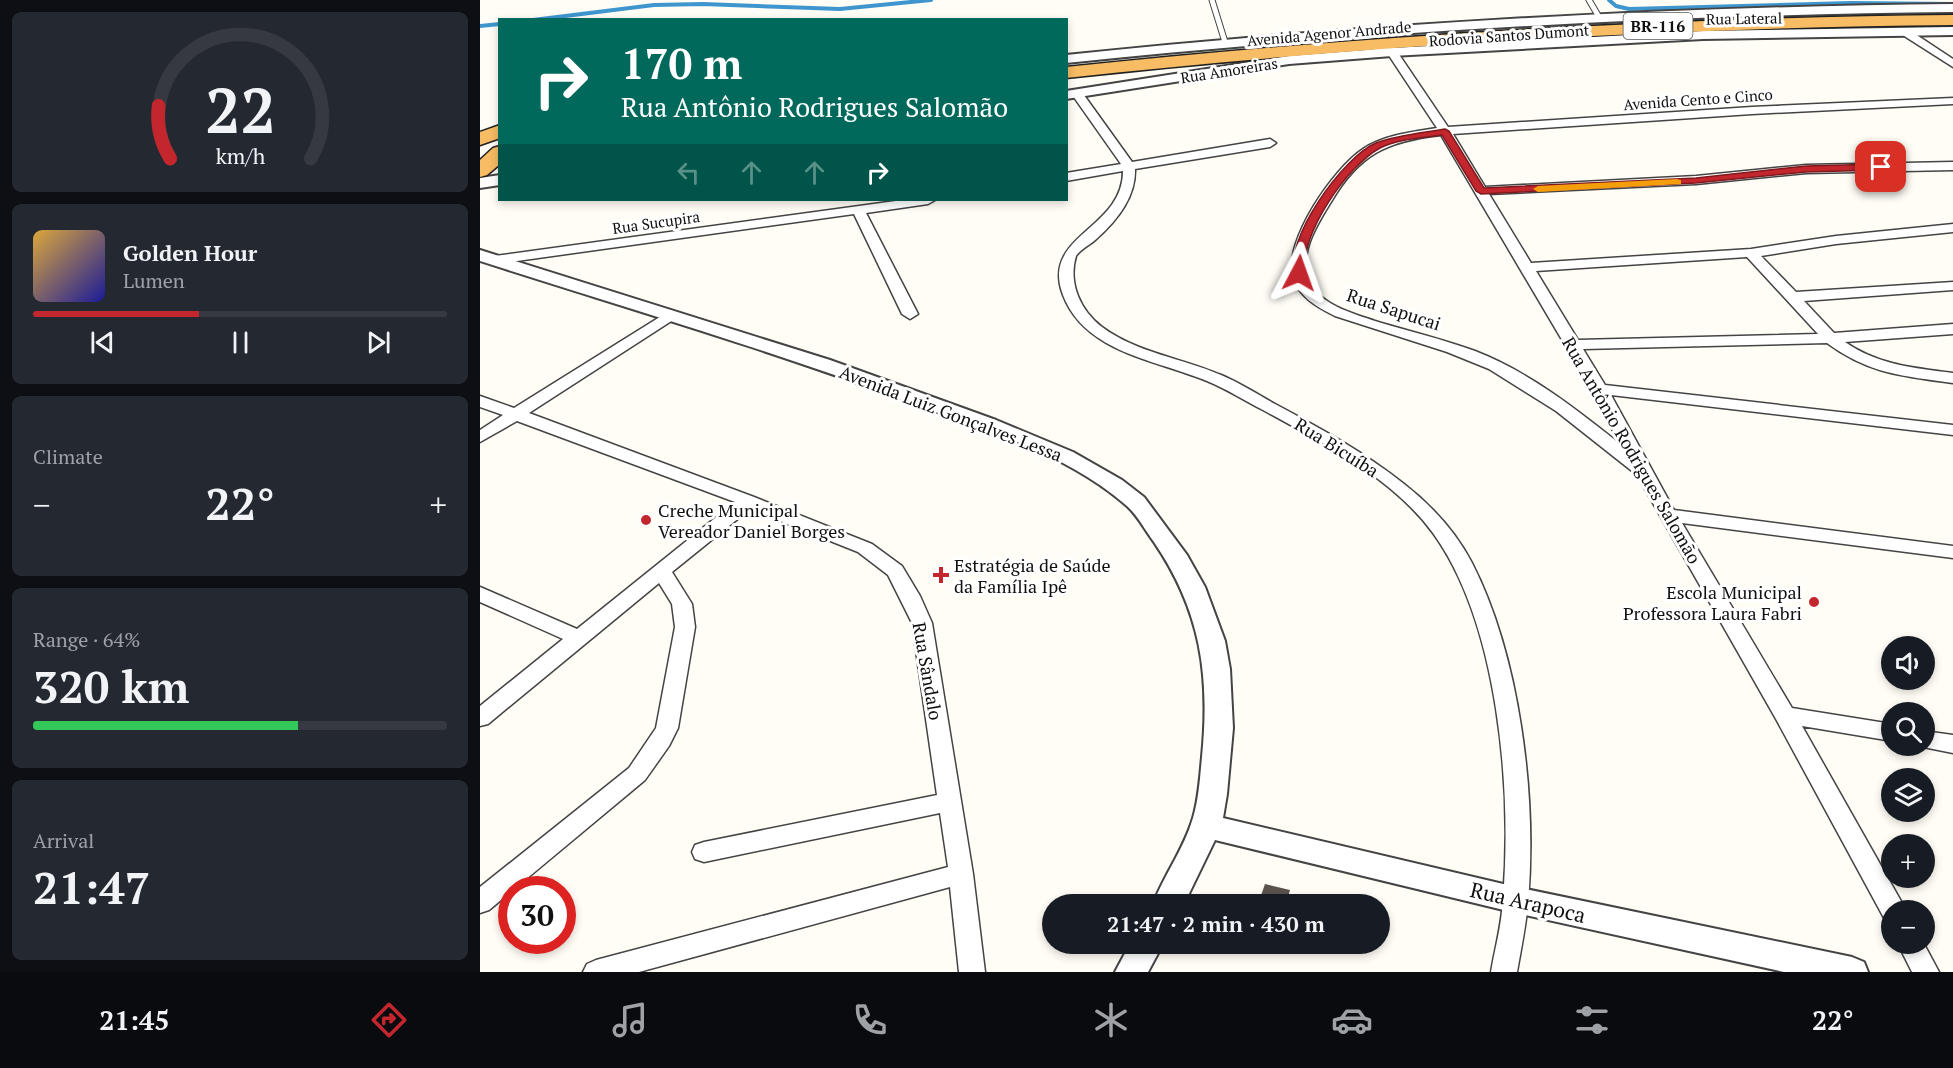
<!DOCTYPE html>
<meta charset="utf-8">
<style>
:root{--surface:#171b24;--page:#242831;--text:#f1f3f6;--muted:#9ea1a6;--line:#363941;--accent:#c4262e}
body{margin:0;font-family:"PT Serif",serif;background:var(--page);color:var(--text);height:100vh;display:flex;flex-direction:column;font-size:22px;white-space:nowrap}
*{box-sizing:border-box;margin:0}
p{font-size:20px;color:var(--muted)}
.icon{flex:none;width:33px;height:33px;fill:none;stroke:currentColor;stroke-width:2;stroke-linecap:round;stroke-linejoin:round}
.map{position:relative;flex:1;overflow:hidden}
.sheet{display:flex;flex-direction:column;gap:12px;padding:12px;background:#0d0f14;width:480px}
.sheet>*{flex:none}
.top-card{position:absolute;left:18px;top:18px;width:570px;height:183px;border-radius:0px;box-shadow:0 3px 9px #0003;background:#00695c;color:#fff;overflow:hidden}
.controls{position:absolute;left:1401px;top:636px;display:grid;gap:12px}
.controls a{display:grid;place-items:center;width:54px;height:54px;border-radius:50%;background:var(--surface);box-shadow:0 3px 9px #0003;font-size:30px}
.speed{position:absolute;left:18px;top:876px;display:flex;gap:12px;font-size:30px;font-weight:700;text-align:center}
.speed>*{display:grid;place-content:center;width:78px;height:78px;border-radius:50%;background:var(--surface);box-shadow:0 3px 9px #0003;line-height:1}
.speed .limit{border:9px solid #d22;background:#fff;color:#111}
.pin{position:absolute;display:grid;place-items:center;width:51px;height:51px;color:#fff;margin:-26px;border-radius:12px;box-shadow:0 3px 9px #0006}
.me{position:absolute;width:66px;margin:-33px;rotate:4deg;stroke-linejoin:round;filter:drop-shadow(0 0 4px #0008)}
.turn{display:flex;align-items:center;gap:21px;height:126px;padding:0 24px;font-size:27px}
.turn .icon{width:78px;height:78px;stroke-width:2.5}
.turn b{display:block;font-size:42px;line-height:51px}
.lanes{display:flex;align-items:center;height:57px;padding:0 24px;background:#0003;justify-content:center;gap:30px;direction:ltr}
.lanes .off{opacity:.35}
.big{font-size:45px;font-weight:700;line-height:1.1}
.sheet .tile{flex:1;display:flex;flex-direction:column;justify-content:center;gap:9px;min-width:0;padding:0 21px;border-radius:9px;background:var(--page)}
.sheet .dial{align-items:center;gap:0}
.dial svg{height:156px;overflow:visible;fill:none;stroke:var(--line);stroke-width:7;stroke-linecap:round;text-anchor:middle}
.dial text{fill:var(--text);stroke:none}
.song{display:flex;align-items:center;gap:18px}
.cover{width:72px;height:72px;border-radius:9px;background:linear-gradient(135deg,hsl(40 70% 55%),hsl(240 70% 35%))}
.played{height:6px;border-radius:3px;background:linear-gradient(90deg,var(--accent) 40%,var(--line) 40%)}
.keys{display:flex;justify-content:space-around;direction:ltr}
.heat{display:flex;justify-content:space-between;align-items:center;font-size:33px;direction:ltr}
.charge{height:9px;border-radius:4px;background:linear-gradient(90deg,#34c759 64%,var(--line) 0)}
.trip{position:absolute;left:562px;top:894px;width:348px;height:60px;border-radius:30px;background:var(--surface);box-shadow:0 3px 9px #0003;font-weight:700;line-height:60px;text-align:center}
.tab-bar{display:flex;height:96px;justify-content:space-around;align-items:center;background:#090b0e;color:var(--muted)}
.tab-bar .icon{width:42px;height:42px}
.tab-bar .selected{color:var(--accent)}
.tab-bar b{font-size:27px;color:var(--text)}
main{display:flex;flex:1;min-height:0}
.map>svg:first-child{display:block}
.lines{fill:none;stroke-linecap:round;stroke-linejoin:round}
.stream{stroke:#3f96cf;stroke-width:4}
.building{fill:#5a524d}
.service-casing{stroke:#444;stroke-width:7}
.minor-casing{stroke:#444;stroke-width:3}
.tertiary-casing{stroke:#444;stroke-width:4}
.trunk-casing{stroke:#222;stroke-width:3}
.service{stroke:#fff;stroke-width:5}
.minor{fill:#fff;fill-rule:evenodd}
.tertiary{fill:#fff;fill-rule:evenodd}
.trunk{fill:#f7bc64;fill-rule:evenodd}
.route{fill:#c4262e;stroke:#7f191e;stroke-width:1.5}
.slow{fill:#f59e0b}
.poi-dot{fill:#c4262e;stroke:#fff;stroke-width:2}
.labels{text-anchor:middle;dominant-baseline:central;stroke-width:6;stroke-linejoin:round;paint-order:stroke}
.far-street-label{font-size:15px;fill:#111;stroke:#fff}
.shield{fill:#fff;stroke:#585858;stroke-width:1.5}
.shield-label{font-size:16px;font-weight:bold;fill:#111}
.street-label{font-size:18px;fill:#111;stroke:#fff}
.poi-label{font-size:18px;fill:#111;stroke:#fff;text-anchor:start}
.near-street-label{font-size:21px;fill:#111;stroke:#fff}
</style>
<main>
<section class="sheet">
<div class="tile dial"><svg viewBox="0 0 100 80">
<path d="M14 69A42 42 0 1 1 86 69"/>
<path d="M14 69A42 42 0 0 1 8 42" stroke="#c4262e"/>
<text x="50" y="56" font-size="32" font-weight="700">22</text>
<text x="50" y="72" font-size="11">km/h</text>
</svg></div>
<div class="tile">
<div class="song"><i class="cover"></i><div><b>Golden Hour</b><p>Lumen</p></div></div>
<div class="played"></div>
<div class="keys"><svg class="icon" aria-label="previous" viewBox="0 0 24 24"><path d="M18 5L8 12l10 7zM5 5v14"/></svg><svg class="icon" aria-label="pause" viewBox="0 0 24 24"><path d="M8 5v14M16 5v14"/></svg><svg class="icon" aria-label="next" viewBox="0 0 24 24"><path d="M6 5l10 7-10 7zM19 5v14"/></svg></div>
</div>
<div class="tile"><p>Climate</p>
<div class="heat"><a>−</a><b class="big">22°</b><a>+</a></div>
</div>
<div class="tile"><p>Range · 64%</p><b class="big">320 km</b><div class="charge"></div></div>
<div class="tile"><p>Arrival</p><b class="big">21:47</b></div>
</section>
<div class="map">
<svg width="1473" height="972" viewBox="0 0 1473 972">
<rect width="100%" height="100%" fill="#fffdf5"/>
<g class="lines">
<g class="stream">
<polyline points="1129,0 1136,6 1149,9 1371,3 1473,4"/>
<polyline points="53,20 174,5 223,4 360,9 451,0"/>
<polyline points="0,26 20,24"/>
</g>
</g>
<polygon class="building" points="785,884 810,890 806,904 778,904"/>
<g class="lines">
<g class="service-casing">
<g id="service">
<polyline points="732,0 745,42"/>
<polyline points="1109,0 1119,17"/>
</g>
</g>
<g class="minor-casing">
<g id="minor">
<polygon points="1418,28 1426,28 1473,59 1473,67 1418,32"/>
<path d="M895 44 916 50 968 127 1272 107 1473 98V104L1272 114 973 134 1005 187 1216 176 1326 165 1473 162V170L1326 173 1216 184 1009 194 1051 263 1271 249 1356 236 1473 224V232L1356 244 1281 256 1316 292 1473 282V290L1324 301 1354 333 1473 324V334L1365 342C1398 365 1434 368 1473 373V383C1423 376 1389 374 1347 343L1103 349 1125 385 1473 425V435L1131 395 1194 510 1473 546V558L1202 523 1312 708 1412 724V741L1322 726 1426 910H1412V920L1404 918 1296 719 1157 475 1076 411 1009 369 967 352 855 316C837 307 819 297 813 277 803 241 854 168 883 149 904 135 932 132 957 128L908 54 891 49V45ZM961 135 1111 389 1140 444C1095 408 1049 372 995 351 962 339 928 331 895 321 875 314 844 306 832 286 815 259 836 226 851 202 879 154 907 141 961 135ZM1267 257 1338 334 1098 340 1056 271Z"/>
<path d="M597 90 601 91 652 162 790 139 796 143 790 147 655 169C656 198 635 223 614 241 608 246 601 249 596 256 588 283 600 310 622 327 657 353 702 358 741 375 760 383 777 394 795 404 840 428 884 452 924 484 951 505 976 532 992 563 1040 657 1057 796 1048 902 1046 925 1041 949 1037 972H1011C1015 948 1022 924 1023 899 1032 790 1019 624 953 533 912 477 843 443 783 410 765 401 747 389 727 381 677 360 605 353 583 295 560 235 643 230 643 171L586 181V173L641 164 591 93Z"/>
<polygon points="423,200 455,200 448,204 386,213 438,314 430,319 422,314 374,214 15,264 8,260 15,256"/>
<polygon points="191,310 199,315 196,318 49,413 274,497 392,544 422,566 440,596 452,623 493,874 505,972 479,972 470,887 159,972 103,972 107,964 116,960 468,867 460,813 224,862 215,859 212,852 215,845 224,842 457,795 432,623 408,575 378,552 270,509 192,572 212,604 215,627 198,728 189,746 165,780 9,910 0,913 0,887 149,768 176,728 195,627 192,604 179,583 8,724 0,726 0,706 83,639 0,602 0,587 97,629 255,502 37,421 0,442 0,430 23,415 0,407 0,396 34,408"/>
<polygon points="1444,731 1473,735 1473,753 1438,746 1444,746"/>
<polygon points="1418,944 1444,944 1459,972 1432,972"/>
</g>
</g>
<g class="tertiary-casing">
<g id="tertiary">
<path d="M1473 4V12C1176 15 882 32 586 63V55C882 24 1176 7 1473 4Z"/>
<polygon points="1473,27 1473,35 1223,39 912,56 809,64 586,99 586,91 809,56 912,48 1223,31"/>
<polygon points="20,175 20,185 0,188 0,178"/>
<path d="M0 250 350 360 516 420 593 452 642 480 664 497 707 555 725 587 745 641 750 669 753 728 747 794 743 818 1036 887 1372 957 1384 962 1388 972H1304L1036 913 735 840 704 904H673C684 875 704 849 713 818 719 798 720 777 722 757 730 675 721 611 674 542 665 530 658 516 647 506 583 450 496 427 418 398 281 347 140 306 0 261Z"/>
<polygon points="650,944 683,944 668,972 635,972"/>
</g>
</g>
<g class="trunk-casing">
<g id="trunk">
<path d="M1473 15V25C1176 28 881 46 586 78V67C881 36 1176 18 1473 15Z"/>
<polygon points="20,125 20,138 0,145 0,132"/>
<polygon points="20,146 20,164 7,175 0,177 0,160 13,148"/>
</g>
</g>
<use href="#service" class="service"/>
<use href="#minor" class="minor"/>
<use href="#tertiary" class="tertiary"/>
<use href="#trunk" class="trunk"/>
</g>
<path class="route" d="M965 129 969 131 1004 188 1216 178 1326 166 1401 164 1406 167 1401 170 1326 172 1216 183 1001 194 996 191 962 135C942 138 918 139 900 148 867 166 819 235 825 273L823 275H816C801 242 865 155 896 143 918 135 942 133 965 129Z"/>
<polygon class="slow" points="1197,179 1201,180 1201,184 1058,192 1053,189 1058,186"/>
<g class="poi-dot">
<circle cx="166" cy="520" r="6"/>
<path d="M458 566h6v6h6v6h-6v6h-6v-6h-6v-6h6z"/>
<circle cx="1334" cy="602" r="6"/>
</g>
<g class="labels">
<g class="far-street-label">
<text transform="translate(1264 18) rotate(-1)">Rua Lateral</text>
<text transform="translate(849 33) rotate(-5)">Avenida Agenor Andrade</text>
<text transform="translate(1029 35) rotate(-4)">Rodovia Santos Dumont</text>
<text transform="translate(749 70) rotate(-9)">Rua Amoreiras</text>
<text transform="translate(1218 99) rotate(-4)">Avenida Cento e Cinco</text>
<text transform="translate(176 222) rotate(-8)">Rua Sucupira</text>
</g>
<rect class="shield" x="1143.5" y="13" width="69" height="26" rx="4.5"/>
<g class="shield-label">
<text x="1178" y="26">BR-116</text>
</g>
<g class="street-label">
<text transform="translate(914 309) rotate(18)">Rua Sapucai</text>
<text transform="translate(471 413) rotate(21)">Avenida Luiz Gonçalves Lessa</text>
<text transform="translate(857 447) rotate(32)">Rua Bicuíba</text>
<text transform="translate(1152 450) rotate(60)">Rua Antônio Rodrigues Salomão</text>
<text transform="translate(448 671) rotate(80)">Rua Sândalo</text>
</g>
<g class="poi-label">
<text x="178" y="510">Creche Municipal<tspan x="178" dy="21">Vereador Daniel Borges</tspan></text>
<text x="474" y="565">Estratégia de Saúde<tspan x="474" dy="21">da Família Ipê</tspan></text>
<text x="1322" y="592" text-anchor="end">Escola Municipal<tspan x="1322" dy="21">Professora Laura Fabri</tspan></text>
</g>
<g class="near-street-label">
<text transform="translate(1048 902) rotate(13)">Rua Arapoca</text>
</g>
</g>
</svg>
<div class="controls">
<a><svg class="icon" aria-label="sound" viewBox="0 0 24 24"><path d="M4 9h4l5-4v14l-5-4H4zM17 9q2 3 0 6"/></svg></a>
<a><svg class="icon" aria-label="search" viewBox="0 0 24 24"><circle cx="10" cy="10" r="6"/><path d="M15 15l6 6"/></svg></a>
<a><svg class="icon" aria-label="layers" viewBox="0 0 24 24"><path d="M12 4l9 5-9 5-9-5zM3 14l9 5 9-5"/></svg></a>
<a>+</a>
<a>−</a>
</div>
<div class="speed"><div class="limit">30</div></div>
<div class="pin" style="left:1401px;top:167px;background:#d93025"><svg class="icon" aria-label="arrive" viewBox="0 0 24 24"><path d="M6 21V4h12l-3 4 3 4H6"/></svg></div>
<svg class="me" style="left:819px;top:273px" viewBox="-20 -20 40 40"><path d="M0-17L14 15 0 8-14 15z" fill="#c4262e" stroke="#fff" stroke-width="4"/></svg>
<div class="trip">21:47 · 2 min · 430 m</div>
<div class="top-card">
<div class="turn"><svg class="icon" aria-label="right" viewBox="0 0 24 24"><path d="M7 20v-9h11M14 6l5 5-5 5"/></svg><div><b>170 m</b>Rua Antônio Rodrigues Salomão</div></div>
<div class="lanes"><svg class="icon off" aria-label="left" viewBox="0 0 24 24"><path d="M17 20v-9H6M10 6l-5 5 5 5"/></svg><svg class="icon off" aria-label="ahead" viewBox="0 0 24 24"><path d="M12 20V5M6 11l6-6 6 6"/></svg><svg class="icon off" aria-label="ahead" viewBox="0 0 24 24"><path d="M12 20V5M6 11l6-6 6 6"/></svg><svg class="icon" aria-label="right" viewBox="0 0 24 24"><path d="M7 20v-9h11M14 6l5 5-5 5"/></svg></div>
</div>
</div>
</main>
<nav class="tab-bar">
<b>21:45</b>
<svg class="icon selected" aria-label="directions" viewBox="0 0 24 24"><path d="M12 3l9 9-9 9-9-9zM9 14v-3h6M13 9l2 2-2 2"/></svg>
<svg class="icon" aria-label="music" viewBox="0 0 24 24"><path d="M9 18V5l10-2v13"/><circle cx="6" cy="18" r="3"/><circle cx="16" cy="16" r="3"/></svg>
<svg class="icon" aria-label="phone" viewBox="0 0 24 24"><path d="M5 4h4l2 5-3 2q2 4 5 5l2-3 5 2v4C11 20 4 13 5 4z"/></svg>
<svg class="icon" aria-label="climate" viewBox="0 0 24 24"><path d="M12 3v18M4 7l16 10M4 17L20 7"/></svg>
<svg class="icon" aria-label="car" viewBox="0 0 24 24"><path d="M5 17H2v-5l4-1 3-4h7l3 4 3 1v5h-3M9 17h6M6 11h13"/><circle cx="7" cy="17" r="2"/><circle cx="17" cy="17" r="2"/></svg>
<svg class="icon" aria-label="filters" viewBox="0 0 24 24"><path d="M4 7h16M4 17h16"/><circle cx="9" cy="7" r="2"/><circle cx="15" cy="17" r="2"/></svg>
<b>22°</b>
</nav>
